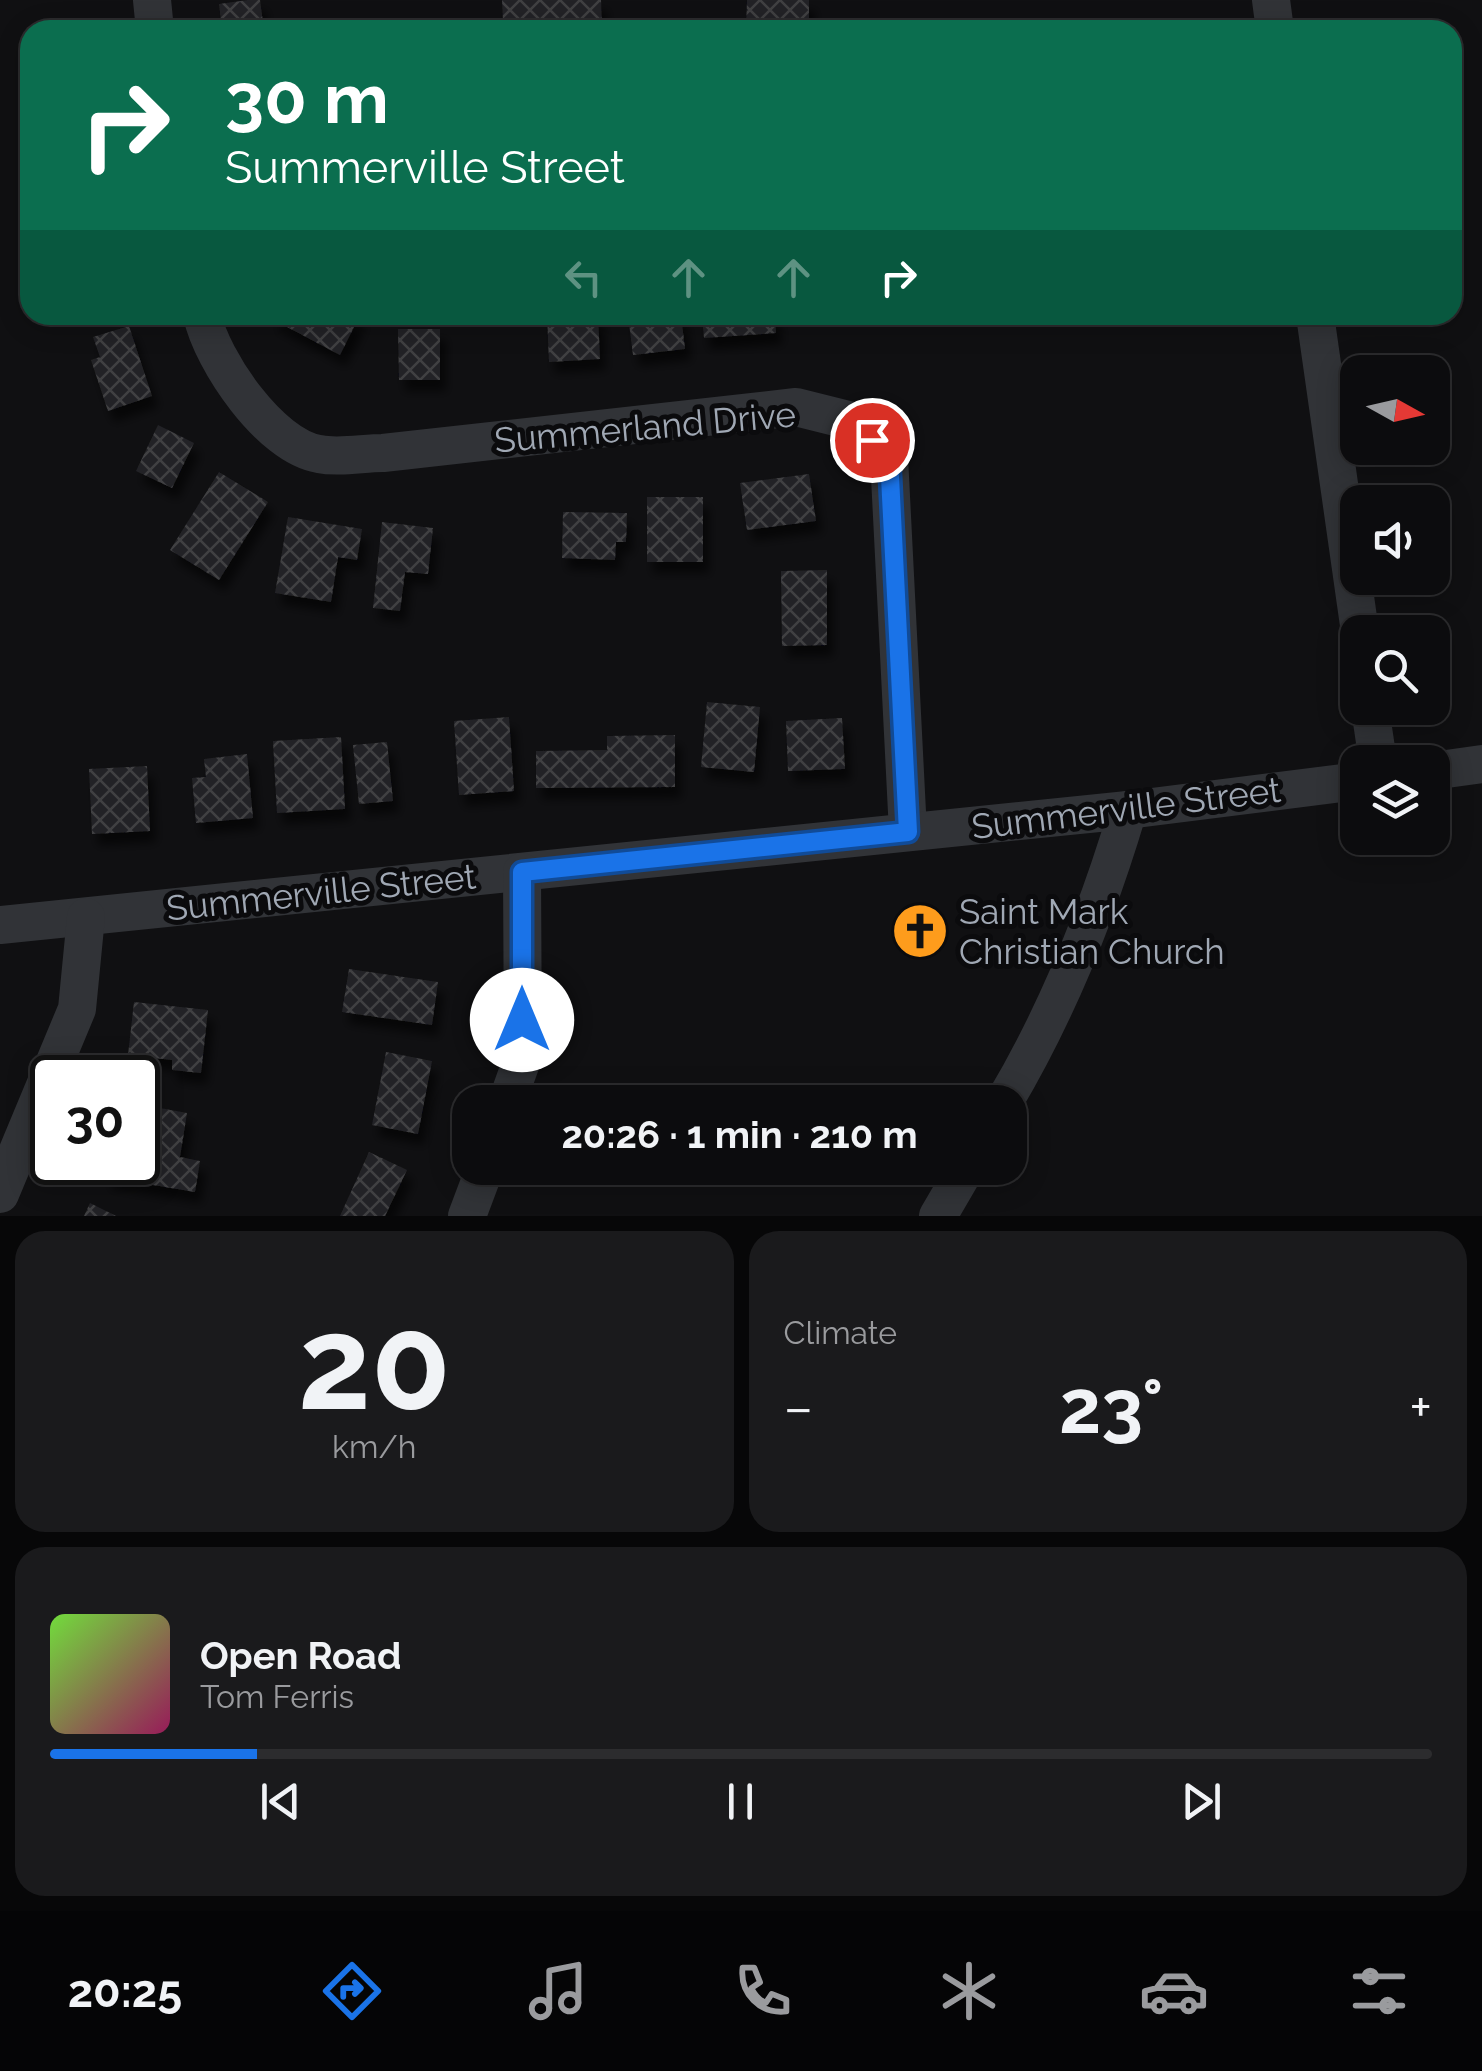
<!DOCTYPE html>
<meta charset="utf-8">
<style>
:root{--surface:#0c0c0e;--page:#1a1a1c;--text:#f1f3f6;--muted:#9a9b9e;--line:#2c2c2e;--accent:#1a73e8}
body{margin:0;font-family:Raleway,sans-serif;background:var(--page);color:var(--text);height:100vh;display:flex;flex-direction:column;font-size:38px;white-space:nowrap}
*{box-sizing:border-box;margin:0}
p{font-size:32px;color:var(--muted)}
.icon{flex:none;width:55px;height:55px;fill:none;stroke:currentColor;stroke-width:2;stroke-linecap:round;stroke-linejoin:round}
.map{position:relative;height:1216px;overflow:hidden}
.panel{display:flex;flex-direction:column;gap:15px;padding:15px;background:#070708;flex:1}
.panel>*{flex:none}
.guide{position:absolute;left:20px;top:20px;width:1442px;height:305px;border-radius:30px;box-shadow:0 5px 25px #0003,0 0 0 2px var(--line);background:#0b6e4f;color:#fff;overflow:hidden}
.needle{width:65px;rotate:98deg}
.fabs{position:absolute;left:1340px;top:355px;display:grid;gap:20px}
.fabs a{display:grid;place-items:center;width:110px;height:110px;border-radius:20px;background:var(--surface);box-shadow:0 5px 25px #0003,0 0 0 2px var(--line);font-size:50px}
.speed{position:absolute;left:30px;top:1055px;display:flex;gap:20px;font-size:50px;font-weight:700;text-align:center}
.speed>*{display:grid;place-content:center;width:130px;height:130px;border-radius:50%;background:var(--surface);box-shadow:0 5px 25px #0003,0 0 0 2px var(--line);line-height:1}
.speed .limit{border:5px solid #111;border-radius:15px;background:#fff;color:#111}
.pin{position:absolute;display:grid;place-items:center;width:85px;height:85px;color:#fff;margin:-42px;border:5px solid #fff;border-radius:50%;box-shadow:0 2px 10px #0007}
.me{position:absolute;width:110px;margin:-55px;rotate:0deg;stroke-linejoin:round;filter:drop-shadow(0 0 8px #0008)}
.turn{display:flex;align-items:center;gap:35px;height:210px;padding:0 40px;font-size:45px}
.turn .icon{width:130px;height:130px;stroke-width:2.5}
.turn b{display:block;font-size:70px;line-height:85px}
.lanes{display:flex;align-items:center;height:95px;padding:0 40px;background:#0003;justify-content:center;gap:50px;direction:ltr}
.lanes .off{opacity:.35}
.big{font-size:75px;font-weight:700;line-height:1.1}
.panel .widget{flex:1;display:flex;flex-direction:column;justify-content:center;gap:15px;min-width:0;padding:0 35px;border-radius:30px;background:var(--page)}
.panel .dial{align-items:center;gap:0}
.dial b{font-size:130px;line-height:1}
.song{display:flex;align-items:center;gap:30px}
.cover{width:120px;height:120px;border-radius:15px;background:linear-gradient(135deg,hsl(100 70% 55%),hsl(330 70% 35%))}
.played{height:10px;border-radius:5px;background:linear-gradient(90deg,var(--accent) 15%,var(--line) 15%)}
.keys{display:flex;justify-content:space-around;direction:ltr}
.heat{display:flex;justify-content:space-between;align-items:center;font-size:55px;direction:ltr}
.panel .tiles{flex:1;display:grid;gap:15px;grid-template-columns:1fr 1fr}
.widget:last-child{grid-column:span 2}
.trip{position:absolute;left:452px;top:1085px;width:575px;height:100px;border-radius:30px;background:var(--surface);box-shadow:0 5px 25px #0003,0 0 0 2px var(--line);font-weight:700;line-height:100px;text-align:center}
.menu{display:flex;height:160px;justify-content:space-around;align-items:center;background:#050506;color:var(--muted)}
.menu .icon{width:70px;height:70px}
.menu .on{color:var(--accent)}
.menu b{font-size:45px;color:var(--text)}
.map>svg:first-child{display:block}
.building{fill:url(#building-cross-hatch);filter:url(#shadow)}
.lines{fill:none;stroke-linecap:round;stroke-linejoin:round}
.minor{stroke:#313337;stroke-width:38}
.route-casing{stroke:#114b97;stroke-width:25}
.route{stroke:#1a73e8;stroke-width:18}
.labels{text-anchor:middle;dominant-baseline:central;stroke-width:10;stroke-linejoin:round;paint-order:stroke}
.street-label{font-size:35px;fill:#a0a8b4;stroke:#0b0b0d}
.poi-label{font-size:35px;fill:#a0a8b4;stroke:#0b0b0d;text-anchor:start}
</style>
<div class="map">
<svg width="1482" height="1216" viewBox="0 0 1482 1216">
<defs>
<pattern id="building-cross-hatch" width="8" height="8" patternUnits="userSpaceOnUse" patternTransform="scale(2.5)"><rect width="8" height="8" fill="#232326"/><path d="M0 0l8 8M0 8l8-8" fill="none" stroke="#404043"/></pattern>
<filter id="shadow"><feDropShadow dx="6" dy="11" stdDeviation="5" flood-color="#0009"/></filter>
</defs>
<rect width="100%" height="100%" fill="#101012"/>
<g class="building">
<polygon points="248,0 260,0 264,30 222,30 219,4"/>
<polygon points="502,0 601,0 602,30 546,30 546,20 503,21"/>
<polygon points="747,0 809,0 809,29 746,29"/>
<polygon points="41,25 85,26 85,30 41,30"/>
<polygon points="274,315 360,315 340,355 272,319"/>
<polygon points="547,315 598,315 600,359 549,362"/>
<polygon points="628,315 681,315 685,349 633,355"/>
<polygon points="702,315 775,315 776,333 704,338"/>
<polygon points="129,326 152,396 108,411 91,360 100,357 93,337"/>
<polygon points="398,329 440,329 440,380 399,380"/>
<polygon points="158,425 194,443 172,488 136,471"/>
<polygon points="219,472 268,502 219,580 170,550"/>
<polygon points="809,474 816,521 747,530 740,483"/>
<rect x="647" y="497" width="56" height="65"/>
<polygon points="563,512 627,513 626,542 616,542 615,560 562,558"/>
<polygon points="288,517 362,529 357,560 338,557 331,602 275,593"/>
<polygon points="382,522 433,528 428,574 405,572 400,611 373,608"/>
<polygon points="827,570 827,645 782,646 781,571"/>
<polygon points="707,702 760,707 754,772 701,767"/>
<polygon points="509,717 514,791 459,795 454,721"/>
<polygon points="842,718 845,769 788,771 786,721"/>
<polygon points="675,735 675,787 536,788 536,751 607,750 607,736"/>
<polygon points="341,737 345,809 277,813 273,741"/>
<polygon points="387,742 393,801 359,804 353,745"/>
<polygon points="247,754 253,818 196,823 192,778 206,777 204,759"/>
<polygon points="147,766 150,831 92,834 89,769"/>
<polygon points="349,969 438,982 432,1025 342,1012"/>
<polygon points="134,1002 208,1010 201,1073 172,1070 172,1060 128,1055"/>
<polygon points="386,1052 432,1061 418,1134 372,1125"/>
<polygon points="138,1104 187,1113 180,1157 200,1161 195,1192 105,1177 108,1162 138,1162"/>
<polygon points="369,1152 407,1170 385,1216 340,1216"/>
<polygon points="90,1203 116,1216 84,1216"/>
</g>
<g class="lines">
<g class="minor">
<polyline points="152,0 155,30"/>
<polyline points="1271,0 1275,30"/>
<path d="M202 315C212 361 270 446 319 454 339 458 363 453 383 453L796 407 856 422 889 457 908 832"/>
<polyline points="1315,315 1360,632"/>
<polyline points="1370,708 1378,762"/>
<polyline points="1432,771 1482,764"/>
<polyline points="0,925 1128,810 1358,781"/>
<polyline points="507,1102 523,1057 522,872"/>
<path d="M1004 1102C1058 1011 1098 911 1128 810"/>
<polyline points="0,1194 77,1009 86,917"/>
<polyline points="467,1216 485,1168"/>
<polyline points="938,1216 966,1168"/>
</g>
</g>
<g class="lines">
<g class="route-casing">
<polyline id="route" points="522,1020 522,872 908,832 889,457 872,440"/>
</g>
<use href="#route" class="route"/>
</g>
<defs>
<g id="church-disc" transform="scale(2.875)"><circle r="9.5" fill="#fe9c1c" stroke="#0b0b0d"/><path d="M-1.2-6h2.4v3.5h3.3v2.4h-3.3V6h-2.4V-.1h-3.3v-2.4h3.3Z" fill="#111"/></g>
</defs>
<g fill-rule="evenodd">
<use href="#church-disc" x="920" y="931"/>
</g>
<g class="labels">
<g class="street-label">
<text transform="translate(645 427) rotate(-5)">Summerland Drive</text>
<text transform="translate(1126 808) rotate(-7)">Summerville Street</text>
<text transform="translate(321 892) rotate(-6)">Summerville Street</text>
</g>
<g class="poi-label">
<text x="959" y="911">Saint Mark<tspan x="959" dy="40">Christian Church</tspan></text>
</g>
</g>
</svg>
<div class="fabs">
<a><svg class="needle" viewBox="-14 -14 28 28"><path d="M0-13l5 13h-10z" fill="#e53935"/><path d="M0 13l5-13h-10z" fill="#9a9b9e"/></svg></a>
<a><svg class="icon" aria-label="sound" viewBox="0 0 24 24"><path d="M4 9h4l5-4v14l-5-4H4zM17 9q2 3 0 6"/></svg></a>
<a><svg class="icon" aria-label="search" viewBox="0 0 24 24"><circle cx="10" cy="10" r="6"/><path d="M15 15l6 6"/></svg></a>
<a><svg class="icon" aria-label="layers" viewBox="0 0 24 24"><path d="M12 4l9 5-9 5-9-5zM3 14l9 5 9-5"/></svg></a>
</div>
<div class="speed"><div class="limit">30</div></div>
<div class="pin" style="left:872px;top:440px;background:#d93025"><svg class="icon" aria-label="arrive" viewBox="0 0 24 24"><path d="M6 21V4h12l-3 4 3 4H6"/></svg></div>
<svg class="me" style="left:522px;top:1020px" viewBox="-20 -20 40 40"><circle r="19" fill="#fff"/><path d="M0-13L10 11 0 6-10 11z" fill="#1a73e8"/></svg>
<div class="trip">20:26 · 1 min · 210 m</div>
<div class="guide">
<div class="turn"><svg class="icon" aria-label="right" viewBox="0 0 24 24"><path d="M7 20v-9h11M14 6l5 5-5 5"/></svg><div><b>30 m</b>Summerville Street</div></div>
<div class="lanes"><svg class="icon off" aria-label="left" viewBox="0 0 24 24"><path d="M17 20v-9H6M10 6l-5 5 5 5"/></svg><svg class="icon off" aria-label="ahead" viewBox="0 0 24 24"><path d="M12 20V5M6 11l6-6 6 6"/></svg><svg class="icon off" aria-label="ahead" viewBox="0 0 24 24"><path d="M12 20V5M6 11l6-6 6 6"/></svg><svg class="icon" aria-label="right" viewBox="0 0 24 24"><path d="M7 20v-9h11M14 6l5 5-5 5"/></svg></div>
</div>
</div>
<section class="panel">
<div class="tiles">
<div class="widget dial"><b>20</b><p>km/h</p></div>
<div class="widget"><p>Climate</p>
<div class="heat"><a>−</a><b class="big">23°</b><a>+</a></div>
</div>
<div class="widget">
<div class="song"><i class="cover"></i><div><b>Open Road</b><p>Tom Ferris</p></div></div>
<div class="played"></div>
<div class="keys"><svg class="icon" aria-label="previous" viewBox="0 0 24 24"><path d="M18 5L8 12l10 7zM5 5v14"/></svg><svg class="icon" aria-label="pause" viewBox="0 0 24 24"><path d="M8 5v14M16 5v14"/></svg><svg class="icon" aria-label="next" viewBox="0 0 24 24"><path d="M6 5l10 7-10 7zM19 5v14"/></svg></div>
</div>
</div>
</section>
<nav class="menu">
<b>20:25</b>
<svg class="icon on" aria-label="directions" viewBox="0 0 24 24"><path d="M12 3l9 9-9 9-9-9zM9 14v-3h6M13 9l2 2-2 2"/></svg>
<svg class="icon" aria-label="music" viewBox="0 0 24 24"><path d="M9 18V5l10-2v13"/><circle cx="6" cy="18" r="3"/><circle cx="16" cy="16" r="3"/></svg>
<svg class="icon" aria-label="phone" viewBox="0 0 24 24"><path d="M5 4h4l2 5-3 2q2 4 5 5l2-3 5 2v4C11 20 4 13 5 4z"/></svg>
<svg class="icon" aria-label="climate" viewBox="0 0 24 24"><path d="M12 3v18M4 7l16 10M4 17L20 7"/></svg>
<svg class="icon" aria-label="car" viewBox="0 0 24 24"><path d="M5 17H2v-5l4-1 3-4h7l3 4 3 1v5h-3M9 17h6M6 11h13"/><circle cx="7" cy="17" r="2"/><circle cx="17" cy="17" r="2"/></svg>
<svg class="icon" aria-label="filters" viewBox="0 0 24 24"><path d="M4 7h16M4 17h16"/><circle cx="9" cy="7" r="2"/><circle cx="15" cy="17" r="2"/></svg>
</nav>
